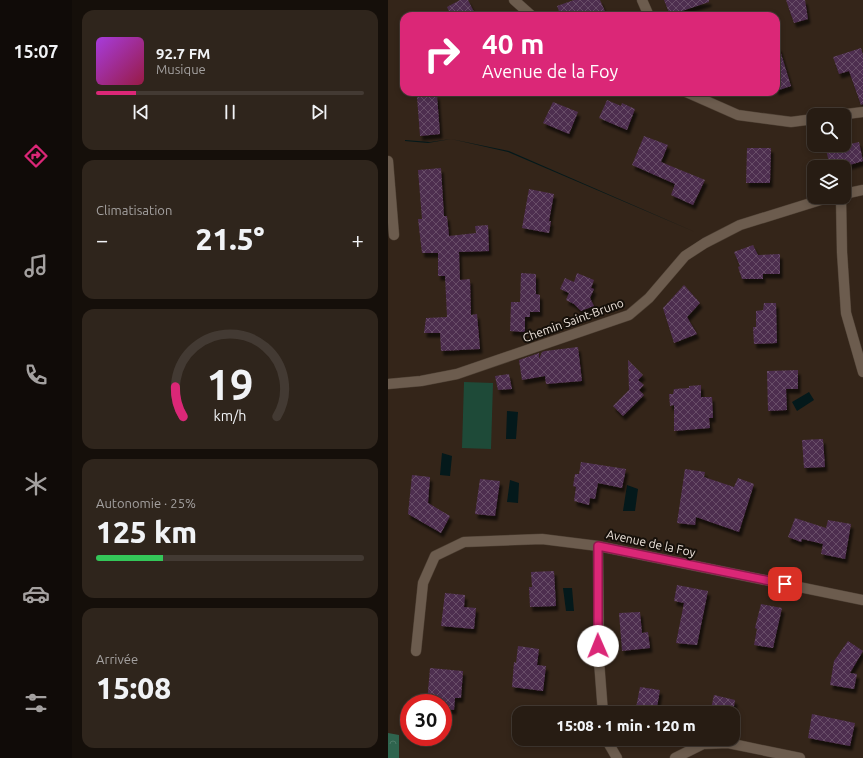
<!DOCTYPE html>
<html lang="fr">
<meta charset="utf-8">
<style>
:root{--surface:#271c13;--page:#2f251c;--text:#f1f3f6;--muted:#a4a1a0;--line:#433a33;--accent:#db2777}
body{margin:0;font-family:Ubuntu,sans-serif;background:var(--page);color:var(--text);height:100vh;display:flex;flex-direction:column;font-size:15px;white-space:nowrap}
*{box-sizing:border-box;margin:0}
p{font-size:13px;color:var(--muted)}
.icon{flex:none;width:22px;height:22px;fill:none;stroke:currentColor;stroke-width:2;stroke-linecap:round;stroke-linejoin:round}
.map{position:relative;flex:1;overflow:hidden}
.sheet{display:flex;flex-direction:column;gap:10px;padding:10px;background:#150f0a;width:316px}
.sheet>*{flex:none}
.banner{position:absolute;left:12px;top:12px;width:380px;height:84px;border-radius:12px;box-shadow:0 2px 6px #0003,0 0 0 1px var(--line);background:#db2777;color:#fff;overflow:hidden}
.buttons{position:absolute;left:419px;top:108px;display:grid;gap:8px}
.buttons a{display:grid;place-items:center;width:44px;height:44px;border-radius:8px;background:var(--surface);box-shadow:0 2px 6px #0003,0 0 0 1px var(--line);font-size:20px}
.speed{position:absolute;left:12px;top:694px;display:flex;gap:8px;font-size:20px;font-weight:700;text-align:center}
.speed>*{display:grid;place-content:center;width:52px;height:52px;border-radius:50%;background:var(--surface);box-shadow:0 2px 6px #0003,0 0 0 1px var(--line);line-height:1}
.speed .limit{border:6px solid #d22;background:#fff;color:#111}
.pin{position:absolute;display:grid;place-items:center;width:34px;height:34px;color:#fff;margin:-17px;border-radius:8px;box-shadow:0 2px 6px #0006}
.me{position:absolute;width:44px;margin:-22px;rotate:359deg;stroke-linejoin:round;filter:drop-shadow(0 0 3px #0008)}
.turn{display:flex;align-items:center;gap:14px;height:84px;padding:0 16px;font-size:18px}
.turn .icon{width:52px;height:52px;stroke-width:2.5}
.turn b{display:block;font-size:28px;line-height:34px}
.big{font-size:30px;font-weight:800;line-height:1.1}
.sheet .card{flex:1;display:flex;flex-direction:column;justify-content:center;gap:6px;min-width:0;padding:0 14px;border-radius:12px;background:var(--page)}
.sheet .dial{align-items:center;gap:0}
.dial svg{height:104px;overflow:visible;fill:none;stroke:var(--line);stroke-width:7;stroke-linecap:round;text-anchor:middle}
.dial text{fill:var(--text);stroke:none}
.song{display:flex;align-items:center;gap:12px}
.cover{width:48px;height:48px;border-radius:6px;background:linear-gradient(135deg,hsl(280 70% 55%),hsl(340 70% 35%))}
.played{height:4px;border-radius:2px;background:linear-gradient(90deg,var(--accent) 15%,var(--line) 15%)}
.keys{display:flex;justify-content:space-around;direction:ltr}
.heat{display:flex;justify-content:space-between;align-items:center;font-size:22px;direction:ltr}
.charge{height:6px;border-radius:3px;background:linear-gradient(90deg,#34c759 25%,var(--line) 0)}
.trip{position:absolute;left:124px;top:706px;width:228px;height:40px;border-radius:12px;background:var(--surface);box-shadow:0 2px 6px #0003,0 0 0 1px var(--line);font-weight:800;line-height:40px;text-align:center}
main{display:flex;flex:1;min-height:0}
.tabs{display:flex;flex-direction:column;width:72px;justify-content:space-around;align-items:center;background:#100b08;color:var(--muted)}
.tabs .icon{width:28px;height:28px}
.tabs .active{color:var(--accent)}
.tabs b{font-size:18px;color:var(--text)}
.map>svg:first-child{display:block}
.forest{fill:url(#forest-crowns)}
.green{fill:#1e4a38}
.water{fill:#04191b}
.building{fill:url(#building-cross-hatch);filter:url(#shadow)}
.lines{fill:none;stroke-linecap:round;stroke-linejoin:round}
.minor-casing{stroke:#4e4034;stroke-width:11}
.minor{stroke:#6c5c4e;stroke-width:10}
.route-casing{stroke:#8e194d;stroke-width:10}
.route{stroke:#db2777;stroke-width:7}
.labels{text-anchor:middle;dominant-baseline:central;stroke-width:4;stroke-linejoin:round;paint-order:stroke}
.street-label{font-size:12px;fill:#eee4dc;stroke:#16100a}
</style>
<main>
<nav class="tabs">
<b>15:07</b>
<svg class="icon active" aria-label="directions" viewBox="0 0 24 24"><path d="M12 3l9 9-9 9-9-9zM9 14v-3h6M13 9l2 2-2 2"/></svg>
<svg class="icon" aria-label="music" viewBox="0 0 24 24"><path d="M9 18V5l10-2v13"/><circle cx="6" cy="18" r="3"/><circle cx="16" cy="16" r="3"/></svg>
<svg class="icon" aria-label="phone" viewBox="0 0 24 24"><path d="M5 4h4l2 5-3 2q2 4 5 5l2-3 5 2v4C11 20 4 13 5 4z"/></svg>
<svg class="icon" aria-label="climate" viewBox="0 0 24 24"><path d="M12 3v18M4 7l16 10M4 17L20 7"/></svg>
<svg class="icon" aria-label="car" viewBox="0 0 24 24"><path d="M5 17H2v-5l4-1 3-4h7l3 4 3 1v5h-3M9 17h6M6 11h13"/><circle cx="7" cy="17" r="2"/><circle cx="17" cy="17" r="2"/></svg>
<svg class="icon" aria-label="filters" viewBox="0 0 24 24"><path d="M4 7h16M4 17h16"/><circle cx="9" cy="7" r="2"/><circle cx="15" cy="17" r="2"/></svg>
</nav>
<section class="sheet">
<div class="card">
<div class="song"><i class="cover"></i><div><b>92.7 FM</b><p>Musique</p></div></div>
<div class="played"></div>
<div class="keys"><svg class="icon" aria-label="previous" viewBox="0 0 24 24"><path d="M18 5L8 12l10 7zM5 5v14"/></svg><svg class="icon" aria-label="pause" viewBox="0 0 24 24"><path d="M8 5v14M16 5v14"/></svg><svg class="icon" aria-label="next" viewBox="0 0 24 24"><path d="M6 5l10 7-10 7zM19 5v14"/></svg></div>
</div>
<div class="card"><p>Climatisation</p>
<div class="heat"><a>−</a><b class="big">21.5°</b><a>+</a></div>
</div>
<div class="card dial"><svg viewBox="0 0 100 80">
<path d="M14 69A42 42 0 1 1 86 69"/>
<path d="M14 69A42 42 0 0 1 8 46" stroke="#db2777"/>
<text x="50" y="56" font-size="32" font-weight="700">19</text>
<text x="50" y="72" font-size="11">km/h</text>
</svg></div>
<div class="card"><p>Autonomie · 25%</p><b class="big">125 km</b><div class="charge"></div></div>
<div class="card"><p>Arrivée</p><b class="big">15:08</b></div>
</section>
<div class="map">
<svg width="475" height="758" viewBox="0 0 475 758">
<defs>
<pattern id="forest-crowns" width="20" height="18" patternUnits="userSpaceOnUse"><rect width="20" height="18" fill="#2f644e"/><path d="M2 6a3 3 0 1 1 6 0M12 15a3 3 0 1 1 6 0" fill="none" stroke="#4d7a67"/></pattern>
<pattern id="building-cross-hatch" width="8" height="8" patternUnits="userSpaceOnUse"><rect width="8" height="8" fill="#4e2f4f"/><path d="M0 0l8 8M0 8l8-8" fill="none" stroke="#684d68"/></pattern>
<filter id="shadow"><feDropShadow dx="2.5" dy="4.5" stdDeviation="1" flood-color="#0009"/></filter>
</defs>
<rect width="100%" height="100%" fill="#342519"/>
<polygon class="forest" points="0,733 11,735 11,758 0,758"/>
<polygon class="green" points="76,382 105,383 103,449 74,448"/>
<g class="water">
<polygon points="63,139 40,143 17,141 17,140 42,142 63,139 121,151 307,232 120,152"/>
<polygon points="421,392 426,400 409,411 404,402"/>
<polygon points="119,411 130,412 128,439 118,439"/>
<polygon points="54,453 64,456 62,476 52,475"/>
<polygon points="122,480 131,483 130,503 119,502"/>
<polygon points="239,485 250,489 247,511 235,511"/>
<polygon points="175,588 184,588 186,611 178,611"/>
</g>
<g class="building">
<polygon points="72,0 80,0 88,16 63,16 59,7"/>
<polygon points="186,0 212,0 219,16 173,16 169,6"/>
<polygon points="276,0 321,0 321,2 282,15"/>
<polygon points="398,0 417,0 420,19 406,23"/>
<polygon points="388,47 391,47 403,86 388,91"/>
<polygon points="473,48 475,55 475,104 473,105 461,71 451,74 445,57"/>
<polygon points="49,95 52,134 32,136 29,97"/>
<polygon points="219,100 233,106 234,103 247,109 239,130 211,118"/>
<polygon points="165,102 190,112 181,134 155,123"/>
<polygon points="256,136 280,145 273,162 317,180 305,205 283,195 287,184 244,165"/>
<polygon points="471,142 475,161 455,167 442,167 437,145 458,145"/>
<polygon points="359,148 383,148 382,183 358,183"/>
<polygon points="53,168 56,216 59,216 61,236 88,233 87,226 100,225 101,251 71,252 72,280 82,279 83,315 89,314 92,349 53,351 52,333 36,333 38,318 59,317 57,276 50,276 50,253 34,253 30,219 34,219 30,170"/>
<polygon points="141,189 166,194 161,221 163,221 161,233 134,228"/>
<polygon points="365,245 370,255 392,254 392,274 375,274 375,279 354,279 350,267 352,266 346,252"/>
<polygon points="133,273 148,274 148,294 152,295 152,312 142,312 142,317 137,317 137,332 122,331 123,302 132,302"/>
<polygon points="189,273 206,280 203,288 206,289 202,298 206,306 193,311 186,304 178,300 181,293 172,289 177,278 186,282"/>
<polygon points="296,285 312,303 299,317 309,334 286,343 275,308"/>
<polygon points="376,303 388,303 389,343 366,344 365,327 368,327 368,311 375,310"/>
<polygon points="190,347 194,381 158,384 157,376 134,380 131,360 151,353 151,359 154,352 157,351"/>
<polygon points="240,360 255,375 250,380 256,385 251,390 256,395 235,416 225,406 241,390"/>
<polygon points="410,370 410,389 398,389 399,410 380,411 379,371"/>
<polygon points="121,374 124,389 110,390 107,376"/>
<polygon points="313,385 313,397 324,397 325,418 321,418 322,428 286,431 286,405 282,406 281,394 285,394 286,389 301,388 301,386"/>
<polygon points="435,439 437,467 416,468 414,440"/>
<polygon points="193,462 238,469 234,488 210,483 207,499 202,498 201,505 186,501 188,487 185,486 187,474 191,474"/>
<polygon points="297,469 317,472 316,477 346,487 350,478 366,484 351,532 308,517 307,525 289,523"/>
<polygon points="24,475 42,477 40,503 62,516 53,533 20,514"/>
<polygon points="92,479 112,481 107,516 87,514"/>
<polygon points="407,518 438,528 440,520 463,524 457,559 433,554 435,544 414,539 413,542 400,537"/>
<polygon points="166,571 168,606 142,607 141,587 144,587 143,572"/>
<polygon points="289,585 320,591 309,645 288,643 296,603 286,601"/>
<polygon points="57,593 77,595 76,607 88,608 86,629 53,626"/>
<polygon points="373,604 394,608 385,648 366,645 369,629 367,628"/>
<polygon points="252,612 254,633 260,632 262,648 234,651 231,613"/>
<polygon points="460,641 475,651 462,673 469,674 466,689 442,685 446,661"/>
<polygon points="130,646 151,649 149,665 158,666 155,691 124,687 126,662 128,663"/>
<polygon points="42,668 75,671 73,698 67,698 66,710 55,709 55,703 39,703"/>
<polygon points="252,687 272,690 268,713 247,713"/>
<polygon points="326,695 347,700 345,713 322,713"/>
<polygon points="424,714 467,723 462,746 420,738"/>
</g>
<g class="lines">
<g class="minor-casing">
<g id="minor">
<polyline points="126,0 144,16"/>
<polyline points="254,0 261,16"/>
<polyline points="298,92 350,115 403,122 426,119"/>
<polyline points="451,115 475,112"/>
<polyline points="0,161 6,235"/>
<polyline points="456,194 475,190"/>
<polyline points="453,197 454,252 458,313 475,372"/>
<polyline points="0,384 33,381 69,374 241,315 261,298 297,256 317,243 352,225 442,197"/>
<polyline points="210,546 211,661 215,713"/>
<polyline points="28,651 35,583 47,556 76,542 154,539 210,546 475,600"/>
<polyline points="218,739 229,758"/>
<polyline points="287,758 315,744 340,743 412,758"/>
</g>
</g>
<use href="#minor" class="minor"/>
</g>
<g class="lines">
<g class="route-casing">
<polyline id="route" points="210,646 210,546 397,584"/>
</g>
<use href="#route" class="route"/>
</g>
<g class="labels">
<g class="street-label">
<text transform="translate(185 320) rotate(-20)">Chemin Saint-Bruno</text>
<text transform="translate(263 543) rotate(12)">Avenue de la Foy</text>
</g>
</g>
</svg>
<div class="buttons">
<a><svg class="icon" aria-label="search" viewBox="0 0 24 24"><circle cx="10" cy="10" r="6"/><path d="M15 15l6 6"/></svg></a>
<a><svg class="icon" aria-label="layers" viewBox="0 0 24 24"><path d="M12 4l9 5-9 5-9-5zM3 14l9 5 9-5"/></svg></a>
</div>
<div class="speed"><div class="limit">30</div></div>
<div class="pin" style="left:397px;top:584px;background:#d93025"><svg class="icon" aria-label="arrive" viewBox="0 0 24 24"><path d="M6 21V4h12l-3 4 3 4H6"/></svg></div>
<svg class="me" style="left:210px;top:646px" viewBox="-20 -20 40 40"><circle r="19" fill="#fff"/><path d="M0-13L10 11 0 6-10 11z" fill="#db2777"/></svg>
<div class="trip">15:08 · 1 min · 120 m</div>
<div class="banner">
<div class="turn"><svg class="icon" aria-label="right" viewBox="0 0 24 24"><path d="M7 20v-9h11M14 6l5 5-5 5"/></svg><div><b>40 m</b>Avenue de la Foy</div></div>
</div>
</div>
</main>
